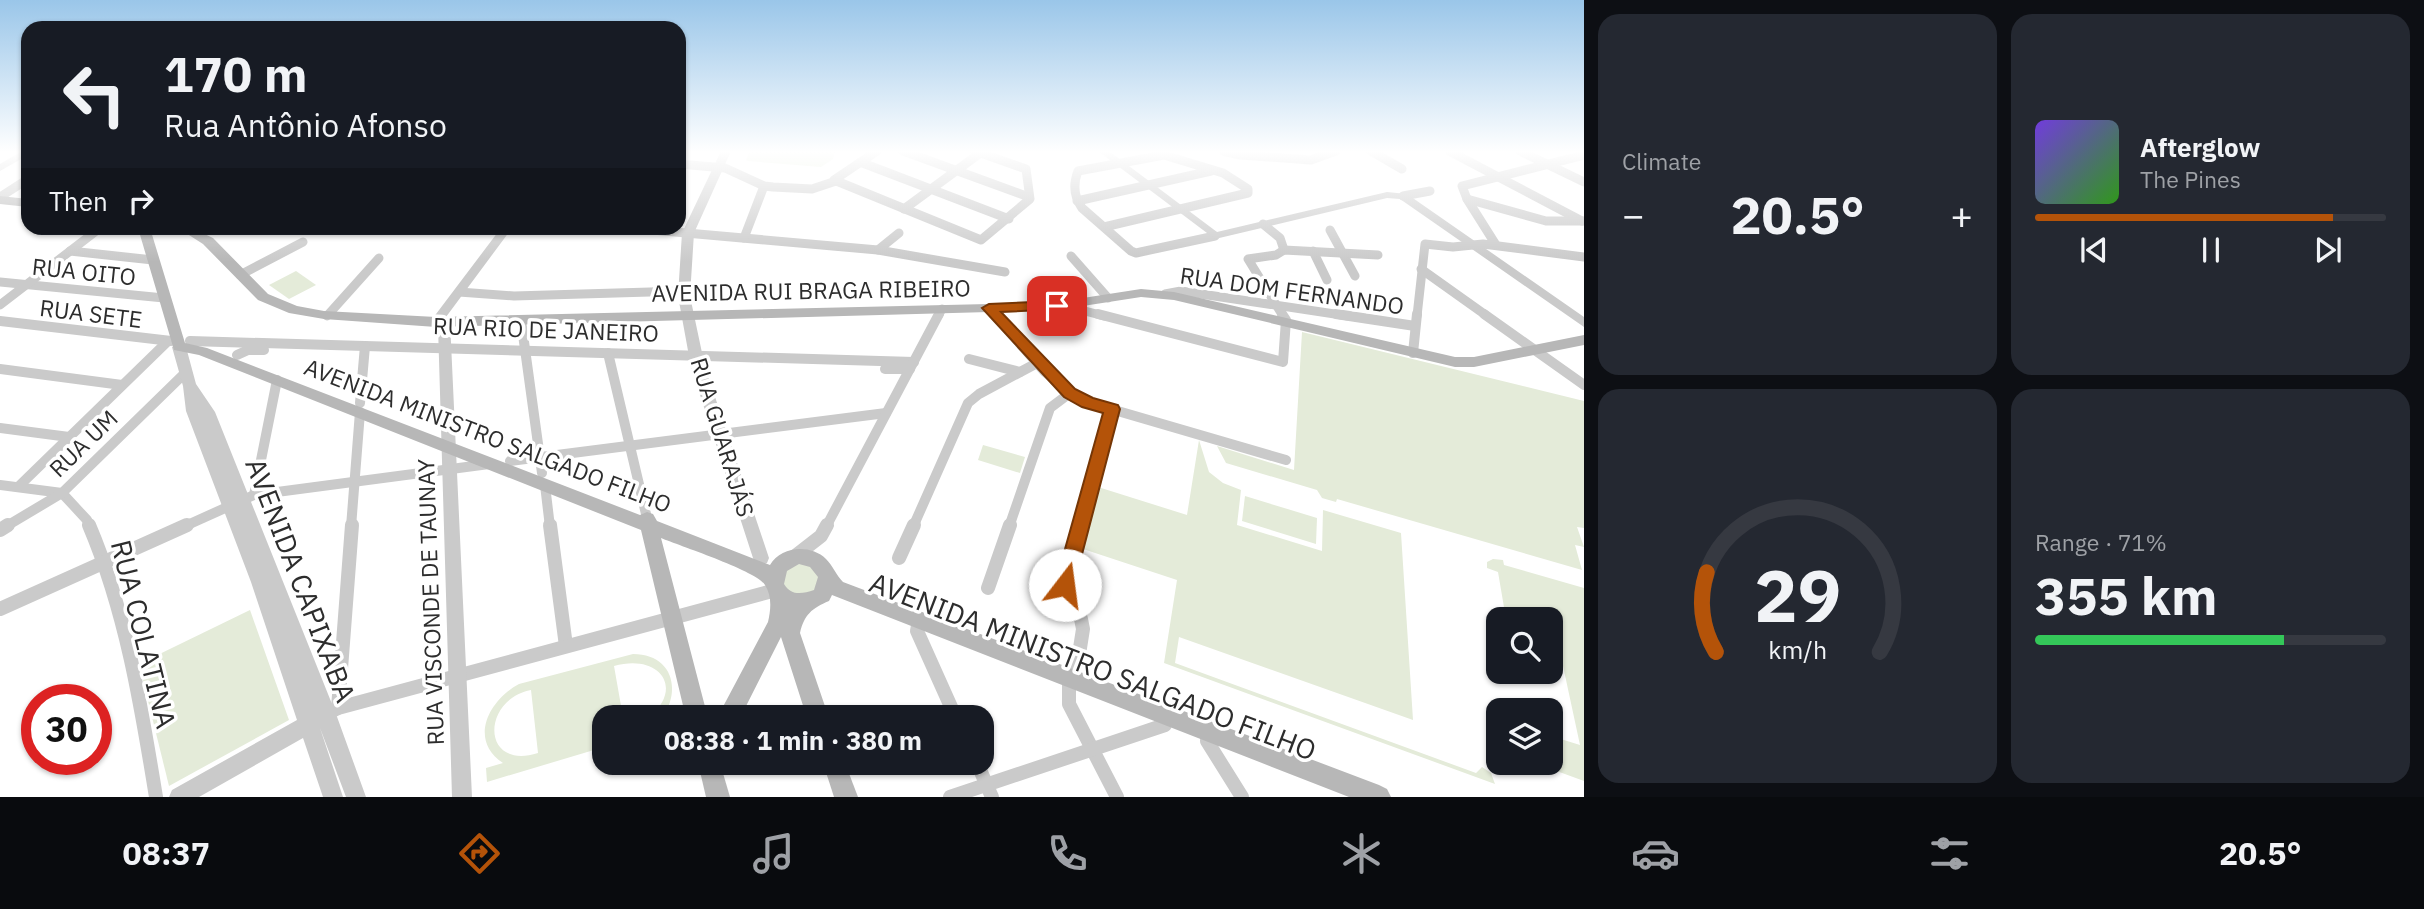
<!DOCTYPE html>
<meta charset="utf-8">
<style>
:root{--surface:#171b24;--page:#242831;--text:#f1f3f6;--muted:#9ea1a6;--line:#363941;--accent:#b45309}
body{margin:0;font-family:"IBM Plex Sans",sans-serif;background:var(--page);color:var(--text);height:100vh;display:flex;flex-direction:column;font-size:26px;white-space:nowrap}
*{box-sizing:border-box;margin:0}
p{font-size:23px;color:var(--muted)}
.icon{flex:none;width:38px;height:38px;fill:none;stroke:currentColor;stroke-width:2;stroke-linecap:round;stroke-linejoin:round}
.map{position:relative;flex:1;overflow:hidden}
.details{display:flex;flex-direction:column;gap:14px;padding:14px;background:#0d0f14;width:840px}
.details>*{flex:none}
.banner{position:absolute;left:21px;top:21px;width:665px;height:214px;border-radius:21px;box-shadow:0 2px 5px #0004;background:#171b24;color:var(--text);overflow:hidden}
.fabs{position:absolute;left:1486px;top:607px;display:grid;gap:14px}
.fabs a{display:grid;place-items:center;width:77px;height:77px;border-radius:14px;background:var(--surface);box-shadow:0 2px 5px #0004;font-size:35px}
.speed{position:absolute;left:21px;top:684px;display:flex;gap:14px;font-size:35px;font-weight:700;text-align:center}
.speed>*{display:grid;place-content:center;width:91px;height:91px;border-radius:50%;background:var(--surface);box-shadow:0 2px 5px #0004;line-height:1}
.speed .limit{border:10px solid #d22;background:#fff;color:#111}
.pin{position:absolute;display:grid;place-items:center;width:60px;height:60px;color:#fff;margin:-30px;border-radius:14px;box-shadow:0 4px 10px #0006}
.me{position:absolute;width:77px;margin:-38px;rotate:15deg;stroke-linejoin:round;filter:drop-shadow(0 0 5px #0008)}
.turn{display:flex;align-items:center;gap:24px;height:147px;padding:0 28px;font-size:32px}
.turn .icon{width:91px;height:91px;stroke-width:2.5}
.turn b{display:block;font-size:49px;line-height:60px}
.then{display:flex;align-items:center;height:66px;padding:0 28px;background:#0003;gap:14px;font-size:26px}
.big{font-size:52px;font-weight:700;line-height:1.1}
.details .widget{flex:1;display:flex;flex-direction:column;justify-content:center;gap:10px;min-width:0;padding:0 24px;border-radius:21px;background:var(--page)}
.details .dial{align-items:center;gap:0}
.dial svg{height:182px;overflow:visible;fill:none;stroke:var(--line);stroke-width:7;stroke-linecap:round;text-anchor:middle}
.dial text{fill:var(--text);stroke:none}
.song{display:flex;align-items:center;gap:21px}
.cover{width:84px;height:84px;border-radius:10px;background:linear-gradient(135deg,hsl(260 70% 55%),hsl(110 70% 35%))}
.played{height:7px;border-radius:4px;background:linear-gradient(90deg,var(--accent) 85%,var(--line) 85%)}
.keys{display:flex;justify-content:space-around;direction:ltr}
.heat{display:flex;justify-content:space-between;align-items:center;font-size:38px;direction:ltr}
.charge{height:10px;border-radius:5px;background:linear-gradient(90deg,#34c759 71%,var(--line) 0)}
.details .tiles{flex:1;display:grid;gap:14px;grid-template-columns:repeat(2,1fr)}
.trip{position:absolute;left:592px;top:705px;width:402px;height:70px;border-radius:21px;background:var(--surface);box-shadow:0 2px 5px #0004;font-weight:700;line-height:70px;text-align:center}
.dock{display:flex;height:112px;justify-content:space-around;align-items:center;background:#090b0e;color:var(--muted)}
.dock .icon{width:49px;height:49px}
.dock .active{color:var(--accent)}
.dock b{font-size:32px;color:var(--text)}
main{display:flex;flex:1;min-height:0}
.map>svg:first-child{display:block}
.green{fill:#e4ebd9;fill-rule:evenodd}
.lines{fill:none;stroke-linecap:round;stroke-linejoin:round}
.minor-far2{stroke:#cacaca;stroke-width:9}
.minor-far1{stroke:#cacaca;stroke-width:10}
.minor{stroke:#cacaca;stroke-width:14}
.tertiary{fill:#cacaca;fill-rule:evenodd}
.secondary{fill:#b7b7b7;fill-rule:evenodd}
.route{fill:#b45309;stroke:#753606;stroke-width:2}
.labels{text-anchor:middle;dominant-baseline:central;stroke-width:7;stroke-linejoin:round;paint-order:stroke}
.street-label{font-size:23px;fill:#2d2d2d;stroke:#fff}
.near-street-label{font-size:28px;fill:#2d2d2d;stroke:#fff}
</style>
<main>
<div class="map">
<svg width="1584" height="797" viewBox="0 0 1584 797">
<rect width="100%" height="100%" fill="#fff"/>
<g class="green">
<polygon points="750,151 835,151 833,159 821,167 748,161 746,160"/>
<polygon points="296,271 316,285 289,299 269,285"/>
<polygon points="1302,332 1584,401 1584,528 1577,527 1584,547 1575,545 1582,570 1337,499 1336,502 1322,498 1317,490 1226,463 1217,446 1294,470"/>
<polygon points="1199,440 1209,472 1223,483 1241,490 1237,525 1322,551 1323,510 1401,533 1413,720 1179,637 1175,663 1476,773 1482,767 1491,773 1495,784 1164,663 1177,580 1083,549 1098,487 1187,515"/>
<polygon points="983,445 1025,457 1020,473 978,460"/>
<polygon points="1245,496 1317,518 1316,544 1242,521"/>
<polygon points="1493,559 1503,560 1504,565 1584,588 1584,781 1543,766 1544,774 1524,763 1550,763 1551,736 1580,745 1557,638 1551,636 1550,620 1506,619 1498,572 1487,568 1487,562"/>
<polygon points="797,560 821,571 816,595 785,594 780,571"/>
<polygon points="250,610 289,720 169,786 139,664"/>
<path d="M633 654C669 654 682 685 664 715L680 710 682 717H649C685 688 659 653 614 666L623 717 604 718V747L487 782 486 768 503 763C468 740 489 700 519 684ZM531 690 538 753C481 771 481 700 531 690Z"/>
</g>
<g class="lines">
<g class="minor-far2">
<polyline points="877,151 834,180 981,240 1030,199 1026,169 975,151"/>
<polyline points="903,151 1029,197"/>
<polyline points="1223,151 1240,155 1311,160 1336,151"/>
<polyline points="1371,151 1402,169"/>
<polyline points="1449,151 1582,221"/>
<polyline points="1520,151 1584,182"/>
<polyline points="860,162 1009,219"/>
<polyline points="679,164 725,168 764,186 773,187 812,189 836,181"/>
<polyline points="1403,196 1430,191"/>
<polyline points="0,197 28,179"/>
<polyline points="1467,199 1546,221 1583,221"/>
<polyline points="1077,201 1211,171"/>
<polyline points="904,209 983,151"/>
<polyline points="1263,224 1280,238 1284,250"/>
<path d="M1104 227 1248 193V189L1223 173 1164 155 1078 171C1073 184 1074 197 1082 208L1131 251 1136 253 1215 236"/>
<polyline points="630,228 878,250 1005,272"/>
<polyline points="1330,230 1355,276"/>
<polyline points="197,233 210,228"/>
<polyline points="744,238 764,186"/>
<polyline points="1496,245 1467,199 1462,186 1584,155"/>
<polyline points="878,250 899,233"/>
<polyline points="70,251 153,260"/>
<polyline points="1313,251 1327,280"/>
<polyline points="1071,256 1108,298"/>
<polyline points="1421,269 1487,316"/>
<polyline points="240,275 303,242"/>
<polyline points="0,282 164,298"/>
<polyline points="459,292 514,296 684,291"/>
<polyline points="1165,294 1181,291 1348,316"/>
<polyline points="0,305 100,228"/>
<polyline points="1062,305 1104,316"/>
<polyline points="989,308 996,316"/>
<polyline points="327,316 379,258"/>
<polyline points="938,316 942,309"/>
<polyline points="1283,316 1248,259 1276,255 1284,250 1378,255"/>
<polyline points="1417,316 1425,244 1453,247 1483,244 1584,257"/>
</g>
<g class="minor-far1">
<polyline points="994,314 1044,371 1080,400 1286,460"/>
<polyline points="1098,314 1283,362 1286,320 1282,314"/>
<polyline points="1336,314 1415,326"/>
<polyline points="1484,314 1584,385"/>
<polyline points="521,320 542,473"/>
<polyline points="0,321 171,341"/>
<polyline points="190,341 914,362"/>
<polyline points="608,353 646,514"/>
<polyline points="1413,353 1417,314"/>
<polyline points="237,355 248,350 264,350"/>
<polyline points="969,359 1020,372"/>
<polyline points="0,369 122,385"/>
<polyline points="885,369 910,369"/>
<polyline points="360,403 365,346"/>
<polyline points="0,428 69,437"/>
<polyline points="510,461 886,413"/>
<polyline points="0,485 62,493"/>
<polyline points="545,485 550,527"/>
<polyline points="18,487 167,342"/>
<polyline points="62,493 87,520 90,527"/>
<polyline points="254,495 277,380"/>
<polyline points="5,527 62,493 185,373"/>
<polyline points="183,527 254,495 489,464"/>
<polyline points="351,527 360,412"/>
<polyline points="826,527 939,314"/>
<polyline points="913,527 968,403 979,394 1039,362"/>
<polyline points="1009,527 1050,408 1070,393"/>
<polyline points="1081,527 1112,409"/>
</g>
<g class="minor">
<path d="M89 525C126 612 141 705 156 797"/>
<polyline points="550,525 566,646"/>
<polyline points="1081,525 1064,590 1081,619 1083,629 1080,648 1069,685 1069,704 1117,797"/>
<polyline points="0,530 8,525"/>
<polyline points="794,557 821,536 827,525"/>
<polyline points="899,558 914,525"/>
<polyline points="988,588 1010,525"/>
<polyline points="0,609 187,525"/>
<polyline points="919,620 917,631 956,718"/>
<polyline points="338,708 352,525"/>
<polyline points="326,714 338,708 776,590"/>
<polyline points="1208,731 1207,741 1242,797"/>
<polyline points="977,763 992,797"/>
<polyline points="950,797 1165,725 1167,715"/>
</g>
<g class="tertiary">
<polygon points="22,151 28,151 28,155 0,171 0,164"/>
<polygon points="721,151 731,151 694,233 690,296 705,367 769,558 767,563 761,565 755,563 753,558 691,367 678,296 682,233"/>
<polygon points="1098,151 1109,151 1217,232 1387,192 1407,194 1584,317 1584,327 1400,199 1387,198 1215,239"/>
<polygon points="501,228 512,228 446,317 450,321 472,797 452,797 438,326 432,325 430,322"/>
<polygon points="179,343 186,347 196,384 215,412 336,714 366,797 346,797 320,728 343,797 323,797 303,738 199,797 169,797 172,790 297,720 251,582 186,411 183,386 172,347"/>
</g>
<g class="secondary">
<polygon points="0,196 28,199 28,207 0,204"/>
<path d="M138 228H150L185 343 207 348 640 515 647 512 653 514 657 521 770 565C781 546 811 544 826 559 833 566 836 575 843 582L1379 785 1387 789 1391 797H1349L832 595 829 601C812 608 804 615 800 633L829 718H807L781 637 740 718H717L768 622C771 609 772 596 765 585 757 571 680 546 661 538L708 718H686L641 530 199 355 174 350ZM799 564 810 567 818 577 814 590C802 594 791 596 784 584L787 571Z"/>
<polygon points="178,228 192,228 213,238 268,294 297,306 324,311 436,317 989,304 1057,302 1141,289 1174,292 1455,357 1474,357 1584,335 1584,345 1474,367 1455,367 1174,300 1141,297 1057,310 989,312 436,327 324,319 289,313 258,300 203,244"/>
<polygon points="698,763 720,763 730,797 706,797"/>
<polygon points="823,763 845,763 858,797 834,797"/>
</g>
</g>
<linearGradient id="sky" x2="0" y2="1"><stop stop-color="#9ac6e9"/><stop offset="0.58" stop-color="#fff"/><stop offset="1" stop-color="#fff" stop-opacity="0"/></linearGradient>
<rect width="1584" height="262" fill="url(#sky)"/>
<polygon class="route" points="1057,301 1064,306 1062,309 1001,312 1075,389 1093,398 1118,405 1120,409 1074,585 1071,591 1065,594 1058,591 1055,585 1103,413 1082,407 1064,397 982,308 989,304"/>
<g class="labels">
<g class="street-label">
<text transform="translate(84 271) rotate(6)">RUA OITO</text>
<text transform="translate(811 290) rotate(-1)">AVENIDA RUI BRAGA RIBEIRO</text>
<text transform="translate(1292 290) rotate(8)">RUA DOM FERNANDO</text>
<text transform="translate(91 313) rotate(7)">RUA SETE</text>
<text transform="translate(546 329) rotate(2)">RUA RIO DE JANEIRO</text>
<text transform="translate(488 435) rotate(21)">AVENIDA MINISTRO SALGADO FILHO</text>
<text transform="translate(723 437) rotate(73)">RUA GUARAJÁS</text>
<text transform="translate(83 443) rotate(-44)">RUA UM</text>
<text transform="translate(430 602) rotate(-92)">RUA VISCONDE DE TAUNAY</text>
</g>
<g class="near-street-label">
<text transform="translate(301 580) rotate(69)">AVENIDA CAPIXABA</text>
<text transform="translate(144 634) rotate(76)">RUA COLATINA</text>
<text transform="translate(1093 666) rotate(21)">AVENIDA MINISTRO SALGADO FILHO</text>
</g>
</g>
</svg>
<div class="fabs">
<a><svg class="icon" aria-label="search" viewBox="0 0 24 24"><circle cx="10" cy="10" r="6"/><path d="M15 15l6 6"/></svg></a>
<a><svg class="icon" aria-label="layers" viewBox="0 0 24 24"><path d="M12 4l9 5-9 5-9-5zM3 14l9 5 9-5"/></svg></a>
</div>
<div class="speed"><div class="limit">30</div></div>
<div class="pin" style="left:1057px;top:306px;background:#d93025"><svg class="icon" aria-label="arrive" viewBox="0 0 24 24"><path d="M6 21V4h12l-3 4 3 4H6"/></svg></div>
<svg class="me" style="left:1065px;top:585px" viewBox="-20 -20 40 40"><circle r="19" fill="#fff"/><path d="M0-13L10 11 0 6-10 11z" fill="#b45309"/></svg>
<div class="trip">08:38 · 1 min · 380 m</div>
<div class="banner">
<div class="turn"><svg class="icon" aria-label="left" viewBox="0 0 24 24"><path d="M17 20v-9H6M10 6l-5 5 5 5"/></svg><div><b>170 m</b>Rua Antônio Afonso</div></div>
<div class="then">Then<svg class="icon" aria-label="right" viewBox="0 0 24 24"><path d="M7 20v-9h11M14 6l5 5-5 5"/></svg></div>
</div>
</div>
<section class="details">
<div class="tiles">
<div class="widget"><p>Climate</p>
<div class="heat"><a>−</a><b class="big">20.5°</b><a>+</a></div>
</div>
<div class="widget">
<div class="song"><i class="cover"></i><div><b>Afterglow</b><p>The Pines</p></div></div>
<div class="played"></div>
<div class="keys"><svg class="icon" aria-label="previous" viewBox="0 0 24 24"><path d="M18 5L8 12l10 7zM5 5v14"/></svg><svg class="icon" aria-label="pause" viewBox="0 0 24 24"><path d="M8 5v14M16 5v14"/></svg><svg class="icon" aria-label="next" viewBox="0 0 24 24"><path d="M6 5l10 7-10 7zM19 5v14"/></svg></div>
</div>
<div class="widget dial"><svg viewBox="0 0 100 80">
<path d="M14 69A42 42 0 1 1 86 69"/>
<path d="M14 69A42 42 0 0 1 10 34" stroke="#b45309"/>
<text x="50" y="56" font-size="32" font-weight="700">29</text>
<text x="50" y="72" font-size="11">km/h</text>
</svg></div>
<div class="widget"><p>Range · 71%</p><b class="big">355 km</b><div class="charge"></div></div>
</div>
</section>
</main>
<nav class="dock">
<b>08:37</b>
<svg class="icon active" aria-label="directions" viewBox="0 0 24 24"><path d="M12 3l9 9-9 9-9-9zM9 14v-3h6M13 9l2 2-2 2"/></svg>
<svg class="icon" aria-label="music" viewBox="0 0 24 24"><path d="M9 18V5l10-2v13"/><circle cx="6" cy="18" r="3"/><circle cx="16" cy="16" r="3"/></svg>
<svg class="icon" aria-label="phone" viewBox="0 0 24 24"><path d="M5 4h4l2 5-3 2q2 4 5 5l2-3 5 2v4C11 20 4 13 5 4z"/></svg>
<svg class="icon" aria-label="climate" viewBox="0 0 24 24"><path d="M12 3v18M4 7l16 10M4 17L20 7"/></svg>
<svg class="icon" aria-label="car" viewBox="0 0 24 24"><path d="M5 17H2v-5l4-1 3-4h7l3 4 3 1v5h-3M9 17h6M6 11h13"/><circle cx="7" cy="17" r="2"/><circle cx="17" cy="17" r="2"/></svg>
<svg class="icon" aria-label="filters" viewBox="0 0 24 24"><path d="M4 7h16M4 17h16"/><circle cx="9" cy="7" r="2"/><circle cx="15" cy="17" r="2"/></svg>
<b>20.5°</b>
</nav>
